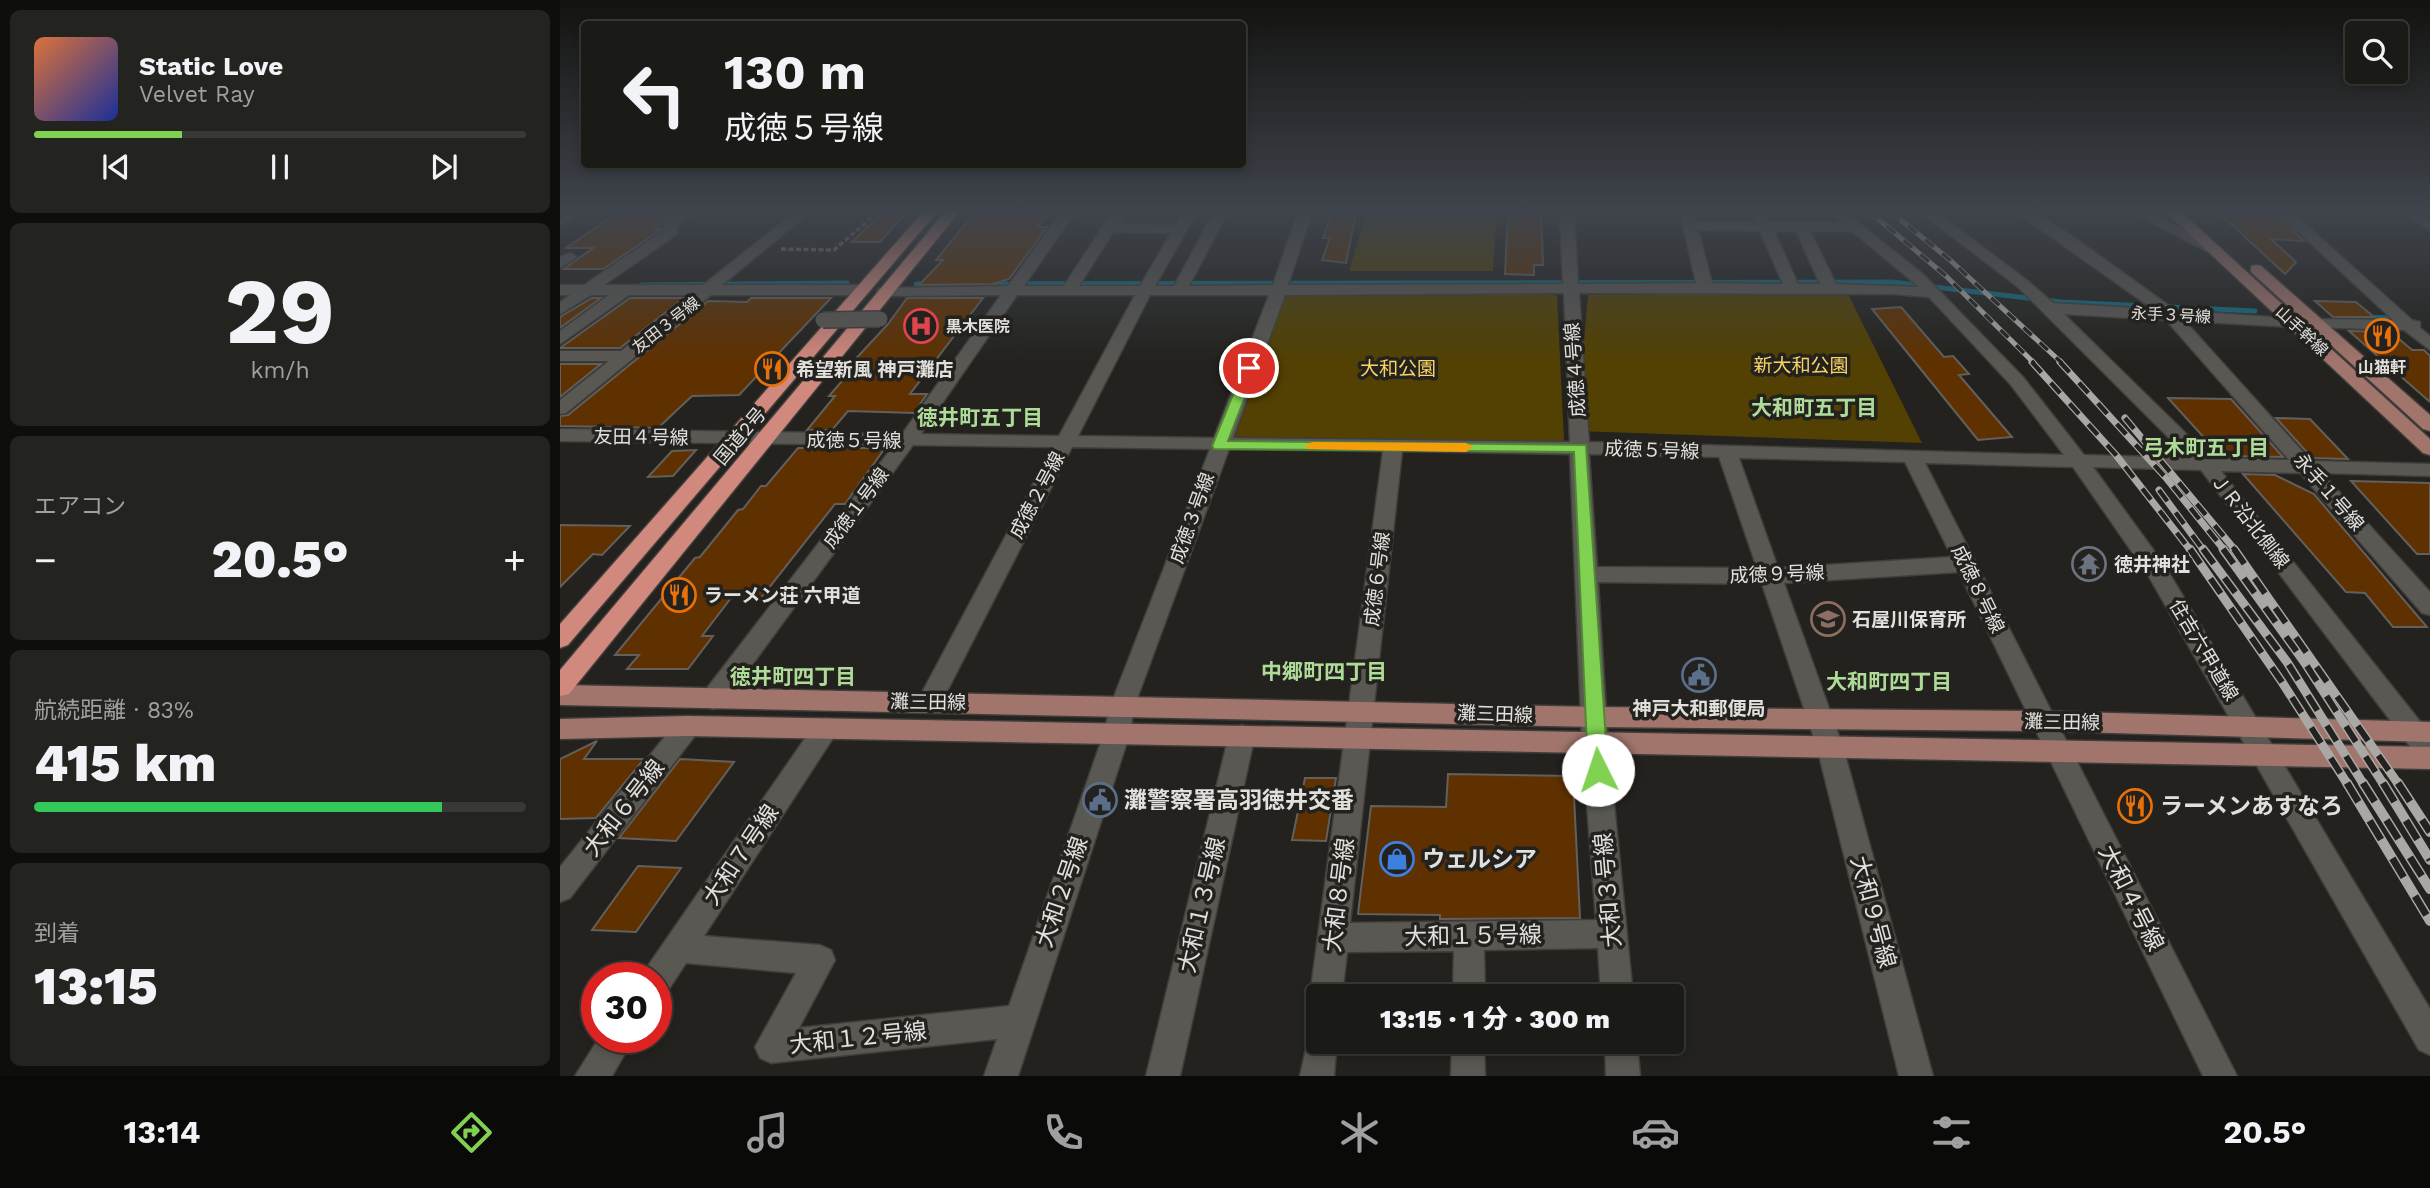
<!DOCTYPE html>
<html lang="ja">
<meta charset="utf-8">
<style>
:root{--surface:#1a1a16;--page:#23231f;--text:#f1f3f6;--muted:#9fa1a1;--line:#383835;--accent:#80d051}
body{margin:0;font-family:"Work Sans","Noto Sans JP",sans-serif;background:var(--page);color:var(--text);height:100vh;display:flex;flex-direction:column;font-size:26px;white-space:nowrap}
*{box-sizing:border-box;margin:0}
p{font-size:23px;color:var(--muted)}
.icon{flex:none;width:38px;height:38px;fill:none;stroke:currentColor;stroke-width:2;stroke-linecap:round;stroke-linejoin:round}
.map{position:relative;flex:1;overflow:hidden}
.details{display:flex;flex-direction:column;gap:10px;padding:10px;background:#0e0e0c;width:560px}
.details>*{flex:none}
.banner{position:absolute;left:21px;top:21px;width:665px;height:147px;border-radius:7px;box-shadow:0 4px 10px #0003,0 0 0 2px var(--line);background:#1a1a16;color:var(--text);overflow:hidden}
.controls{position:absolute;left:1785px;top:21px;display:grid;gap:14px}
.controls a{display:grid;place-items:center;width:63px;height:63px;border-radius:7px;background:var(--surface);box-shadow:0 4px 10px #0003,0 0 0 2px var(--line);font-size:35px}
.speed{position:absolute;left:21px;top:962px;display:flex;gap:14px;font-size:35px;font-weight:700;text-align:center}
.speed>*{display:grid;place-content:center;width:91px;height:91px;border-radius:50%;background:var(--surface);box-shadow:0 4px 10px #0003,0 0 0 2px var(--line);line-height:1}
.speed .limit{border:10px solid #d22;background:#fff;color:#111}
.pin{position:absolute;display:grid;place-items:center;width:60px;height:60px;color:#fff;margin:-30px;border:4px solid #fff;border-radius:50%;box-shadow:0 2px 7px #0007}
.me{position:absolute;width:77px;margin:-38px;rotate:356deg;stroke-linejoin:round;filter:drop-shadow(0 0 5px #0008)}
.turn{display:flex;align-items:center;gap:24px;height:147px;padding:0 28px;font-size:32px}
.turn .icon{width:91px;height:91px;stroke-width:2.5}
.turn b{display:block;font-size:49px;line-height:60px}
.big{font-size:52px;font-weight:800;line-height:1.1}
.details .tile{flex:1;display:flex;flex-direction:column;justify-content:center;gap:10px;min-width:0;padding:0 24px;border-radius:10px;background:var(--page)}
.details .dial{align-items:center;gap:0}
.dial b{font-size:91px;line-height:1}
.song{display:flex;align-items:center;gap:21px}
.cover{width:84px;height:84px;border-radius:10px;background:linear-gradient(135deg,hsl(20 70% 55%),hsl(230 70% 35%))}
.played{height:7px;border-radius:4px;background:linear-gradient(90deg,var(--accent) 30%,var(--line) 30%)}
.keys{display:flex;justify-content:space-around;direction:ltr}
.heat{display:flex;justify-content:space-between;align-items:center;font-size:38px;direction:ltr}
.charge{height:10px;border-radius:5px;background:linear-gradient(90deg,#34c759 83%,var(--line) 0)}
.trip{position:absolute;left:746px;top:984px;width:378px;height:70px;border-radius:7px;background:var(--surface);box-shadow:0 4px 10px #0003,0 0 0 2px var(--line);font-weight:800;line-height:70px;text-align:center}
.menu{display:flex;height:112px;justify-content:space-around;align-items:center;background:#0a0a09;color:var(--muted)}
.menu .icon{width:49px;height:49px}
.menu .selected{color:var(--accent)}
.menu b{font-size:32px;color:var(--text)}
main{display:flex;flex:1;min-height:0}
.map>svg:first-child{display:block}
.green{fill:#524102}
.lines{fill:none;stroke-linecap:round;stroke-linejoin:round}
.stream{stroke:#106d84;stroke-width:5}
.building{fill:#5f3100;stroke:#635f5c;stroke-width:2}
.minor-casing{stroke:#3f3e3b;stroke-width:3}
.major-casing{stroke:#3f3e3b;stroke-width:3}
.highway-casing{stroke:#3f3e3b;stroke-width:3}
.path{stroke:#7a7975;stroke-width:3.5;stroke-dasharray:5 2.5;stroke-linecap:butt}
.minor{fill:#595853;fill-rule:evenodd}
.major{fill:#a1756c;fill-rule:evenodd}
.highway{fill:#d1887d;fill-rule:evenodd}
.rail-far3-casing{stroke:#a9a8a5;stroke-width:5}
.rail-far2-casing{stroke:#a9a8a5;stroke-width:7}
.rail-far1-casing{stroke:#a9a8a5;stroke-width:9}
.rail-casing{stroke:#a9a8a5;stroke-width:10}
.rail-far3{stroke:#23221e;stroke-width:3.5;stroke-dasharray:11;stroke-linecap:butt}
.rail-far2{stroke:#23221e;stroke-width:4.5;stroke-dasharray:14;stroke-linecap:butt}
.rail-far1{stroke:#23221e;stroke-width:6;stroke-dasharray:18;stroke-linecap:butt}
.rail{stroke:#23221e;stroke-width:7;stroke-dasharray:22;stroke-linecap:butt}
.minor-bridge-casing{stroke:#3f3e3b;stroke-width:18;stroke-linecap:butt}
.minor-bridge{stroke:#595853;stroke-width:15}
.route{fill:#80d051;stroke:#538735;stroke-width:2}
.slow{fill:#f59e0b}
.labels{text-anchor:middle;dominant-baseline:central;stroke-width:7;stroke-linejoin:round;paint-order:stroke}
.far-street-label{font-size:16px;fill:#e1e0dd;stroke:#23221e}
.far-poi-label{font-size:16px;font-weight:bold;fill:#e1e0dd;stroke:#23221e;text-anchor:start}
.park-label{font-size:19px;fill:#f8d462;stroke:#23221e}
.poi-label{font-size:19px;font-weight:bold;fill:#e1e0dd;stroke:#23221e;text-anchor:start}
.street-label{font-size:19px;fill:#e1e0dd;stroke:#23221e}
.neighbourhood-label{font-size:21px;font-weight:bold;fill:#afdb99;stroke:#23221e}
.near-poi-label{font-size:23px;font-weight:bold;fill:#e1e0dd;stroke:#23221e;text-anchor:start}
.near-street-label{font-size:23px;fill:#e1e0dd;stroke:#23221e}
</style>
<main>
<section class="details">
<div class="tile">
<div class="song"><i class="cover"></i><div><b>Static Love</b><p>Velvet Ray</p></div></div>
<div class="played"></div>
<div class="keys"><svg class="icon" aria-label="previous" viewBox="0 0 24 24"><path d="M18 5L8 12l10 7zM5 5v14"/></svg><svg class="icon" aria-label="pause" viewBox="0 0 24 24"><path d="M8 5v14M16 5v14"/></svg><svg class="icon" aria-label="next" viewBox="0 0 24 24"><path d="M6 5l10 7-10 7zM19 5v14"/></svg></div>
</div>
<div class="tile dial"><b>29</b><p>km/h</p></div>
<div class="tile"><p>エアコン</p>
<div class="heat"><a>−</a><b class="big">20.5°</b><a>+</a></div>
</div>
<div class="tile"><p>航続距離 · 83%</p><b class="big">415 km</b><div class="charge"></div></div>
<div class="tile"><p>到着</p><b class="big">13:15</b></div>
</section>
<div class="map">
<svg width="1870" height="1076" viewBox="0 0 1870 1076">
<rect width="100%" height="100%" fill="#23221e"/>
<g class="green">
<polygon points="837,212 937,212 933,271 789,271 806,214"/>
<polygon points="1287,292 1362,443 1016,431 1028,295"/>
<polygon points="990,293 997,296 1004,440 1000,443 673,441 719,298 727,294"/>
</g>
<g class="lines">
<g class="stream">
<polyline points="356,284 1332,282 1501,302 1695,311"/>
<polyline points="81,285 287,283"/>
<polyline points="1799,317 1830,318"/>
</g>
</g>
<g class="building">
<polygon points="59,212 112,213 95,229 102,229 43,269 4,269 33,248 6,248"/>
<polygon points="323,212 347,212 320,242 292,242"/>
<polygon points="415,212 488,214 478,227 487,227 449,279 433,284 359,285 383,260 376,260"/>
<polygon points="948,212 981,212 983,265 974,265 974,275 945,274"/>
<polygon points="1658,212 1714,212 1744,241 1711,239 1736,262 1725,274"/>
<polygon points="771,213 796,213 786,263 762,260 770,238 763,238"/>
<polygon points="32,298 41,298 0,328 0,317"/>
<polygon points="70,298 124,298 60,348 0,348"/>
<polygon points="191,298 271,298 179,395 132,396 98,428 0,426 0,416 8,415 148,301 187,302"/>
<polygon points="347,298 423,298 350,394 367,394 354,413 288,411 272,430 247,430 275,396 269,396 295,366 289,366 328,324"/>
<polygon points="1755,301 1796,302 1814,317 1773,317"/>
<polygon points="1341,307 1384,357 1393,356 1409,374 1399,375 1452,437 1418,440 1312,309"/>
<polygon points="1789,331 1831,332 1852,350 1864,350 1870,356 1870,402"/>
<polygon points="0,364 41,364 0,397"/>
<polygon points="1608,398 1671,399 1723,457 1668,456 1657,442 1648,442"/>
<polygon points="1716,418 1750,419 1788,459 1752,458"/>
<polygon points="238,448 325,448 285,504 275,504 201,598 171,598 142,636 153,636 128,669 67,669 79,655 55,655 135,558 140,557 178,510 183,509 201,486 206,486"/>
<polygon points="136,450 113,476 88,477 112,451"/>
<polygon points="1683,474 1715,475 1754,494 1867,627 1833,627 1805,593 1786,592"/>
<polygon points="1791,481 1870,483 1870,554 1857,554"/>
<polygon points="0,525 70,526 42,555 33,554 0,587"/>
<polygon points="37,741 24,759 84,759 36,818 0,819 0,759"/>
<polygon points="120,759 174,762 116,841 59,838"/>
<polygon points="888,774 1013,776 1020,918 880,919 880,915 798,914 811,806 886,807"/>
<polygon points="745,778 776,778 766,841 732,840"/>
<polygon points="78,866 121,868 76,932 32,930"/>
</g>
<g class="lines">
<g class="minor-casing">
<g id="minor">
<polygon points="6,212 23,212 0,225 0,215"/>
<polygon points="118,212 133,212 117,226 117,234 44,285 143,285 235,212 250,212 162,285 303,285 311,290 303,295 151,295 6,413 0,414 0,400 49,361 0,361 0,351 61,351 131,295 69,295 0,344 0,331 49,295 31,295 0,314 0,302 10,295 0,295 0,285 24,285 105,230 105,222"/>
<path d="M501 212H515L464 286H504L552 212H566L558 224 616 225 623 212H637L595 286H614L654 212H668L629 286 713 285 738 212H752L728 285 1003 284 1000 212H1014L1018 284 1136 283 1120 212H1134L1136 222H1196L1194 217 1201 213 1206 214 1210 222 1282 223 1270 212H1285L1364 275 1463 377 1524 455 1629 458 1458 287 1360 212H1376L1468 281 1493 303 1593 309 1456 212H1473L1511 235 1615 310 1738 319V325L1732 327 1625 321 1751 461 1870 464V476L1762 473 1870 592V615L1862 613 1740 473 1661 471 1870 734V764L1861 761 1641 470 1533 467 1605 566 1870 1009V1055L1859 1050 1588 575 1513 467 1365 463 1677 1076H1643L1399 572 1224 583 1283 747 1373 1076H1339L1257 747 1202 584 1038 582 1048 742 1073 996H1041L1038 948 924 950 925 996H893L894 951 787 952 782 996H758V1008L755 1007 750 996 823 451 669 449 574 707 570 733 458 1076H424L437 1039 211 1063 200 1058 195 1047 236 973 126 963 107 992 96 996V978H82L85 970 257 721 266 718 275 721 279 728 275 735 144 936 260 945 271 950 275 960 239 1028 449 1006 544 733 550 707 650 449 512 447 378 709 369 712 360 709 357 702 493 447 353 445 162 706 153 709 144 706 141 699 144 692 334 445 0 441V429L342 434 441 295 325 296 317 291 320 288 448 286ZM1138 230 1200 231 1223 284 1152 283ZM1214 231H1236L1260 284H1238ZM1250 231H1292L1359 287 1276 284ZM553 232 611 233 580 286H519ZM1004 293 1010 442 673 438 725 295ZM1019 293 1333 294 1369 297 1451 385 1504 455 1029 442ZM457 295H575L499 436 361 434ZM590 295H709L654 438 518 436ZM1504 314 1606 320 1729 460 1651 458ZM842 451 1010 454 1022 742 1036 920 790 923ZM1029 454 1159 457 1197 568 1037 567ZM1179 458 1345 462 1392 557 1218 568Z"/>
<polygon points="1571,212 1589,212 1660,249 1658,252 1648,252"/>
<polygon points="1717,212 1732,212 1852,320 1860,322 1860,328 1870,336 1870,350 1844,330 1751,327 1751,321 1757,319 1833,320"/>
<polygon points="1842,212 1858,212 1870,220 1870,230"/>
<polygon points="10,253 17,257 0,268 0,257"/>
<polygon points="128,716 137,719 141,726 137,733 10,898 0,902 0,867 119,719"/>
<polygon points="682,725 691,728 695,735 620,1076 586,1076 669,735 673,728"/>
<polygon points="758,1026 758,1041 777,1041 774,1076 740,1076 750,1030"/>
<polygon points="39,1038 74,1038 52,1076 15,1076"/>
<polygon points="892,1041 924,1041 925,1076 891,1076"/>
<polygon points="1045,1041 1077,1041 1080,1076 1046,1076"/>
</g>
</g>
<g class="major-casing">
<g id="major">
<polygon points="1606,212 1621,212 1870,439 1870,455 1863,453"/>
<polygon points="1696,265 1701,266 1870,415 1870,431 1863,429 1691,272 1691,266"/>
<polygon points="0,685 1036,707 1482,711 1870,722 1870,742 1482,731 1036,727 0,705"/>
<polygon points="128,716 1870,747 1870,769 128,736 0,739 0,719"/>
</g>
</g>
<g class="highway-casing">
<g id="highway">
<polygon points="363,212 377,212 8,645 0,648 0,624"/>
<polygon points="385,212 399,212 9,694 0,696 0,670"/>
</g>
</g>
<polyline class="path" points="221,249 274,250 318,212"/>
<use href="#minor" class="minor"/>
<use href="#major" class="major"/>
<use href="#highway" class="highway"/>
<g class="rail-far3-casing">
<g id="rail-far3">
<polyline points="1310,212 1386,276 1474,363"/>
<polyline points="1331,212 1390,260 1502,363"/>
</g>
</g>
<g class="rail-far2-casing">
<g id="rail-far2">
<polyline points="1472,362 1556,455 1631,551"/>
<polyline points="1500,362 1607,479 1665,551"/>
<polyline points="1565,418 1676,551"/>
<polyline points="1599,490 1644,551"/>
</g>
</g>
<g class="rail-far1-casing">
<g id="rail-far1">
<polyline points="1630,549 1722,682 1788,785"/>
<polyline points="1643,549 1727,662 1804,785"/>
<polyline points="1663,549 1745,663 1824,785"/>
<polyline points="1674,549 1839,785"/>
</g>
</g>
<g class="rail-casing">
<g id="rail">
<polyline points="1787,783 1870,921"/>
<polyline points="1803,783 1870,889"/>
<polyline points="1823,783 1870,860"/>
<polyline points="1838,783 1870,832"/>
</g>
</g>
<use href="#rail-far3" class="rail-far3"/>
<use href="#rail-far2" class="rail-far2"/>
<use href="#rail-far1" class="rail-far1"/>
<use href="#rail" class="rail"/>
<g class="minor-bridge-casing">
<polyline id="minor-bridge" points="263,320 320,319"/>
</g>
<use href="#minor-bridge" class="minor-bridge"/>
</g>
<linearGradient id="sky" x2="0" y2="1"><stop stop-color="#131310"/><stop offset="0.58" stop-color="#3f444c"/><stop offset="1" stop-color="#3f444c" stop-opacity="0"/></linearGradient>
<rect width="1870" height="363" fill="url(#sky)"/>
<polygon class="route" points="685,365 696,368 668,441 1026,445 1048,770 1045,776 1031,776 1028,770 1014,452 654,449 652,446"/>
<polygon class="slow" points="752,442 906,443 913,447 906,452 747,449 745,446"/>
<defs>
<g id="hospital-ring" transform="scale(1.75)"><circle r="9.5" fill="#23221e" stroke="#e0444e" stroke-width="1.5"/><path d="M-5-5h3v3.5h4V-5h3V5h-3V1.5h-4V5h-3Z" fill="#e0444e"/></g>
<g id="restaurant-ring" transform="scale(1.75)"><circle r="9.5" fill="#23221e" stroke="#e8710a" stroke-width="1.5"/><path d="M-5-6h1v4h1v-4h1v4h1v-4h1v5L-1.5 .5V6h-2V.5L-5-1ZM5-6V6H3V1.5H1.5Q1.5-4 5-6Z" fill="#e8710a"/></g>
<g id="temple-ring" transform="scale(1.75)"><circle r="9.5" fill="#23221e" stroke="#6b7280" stroke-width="1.5"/><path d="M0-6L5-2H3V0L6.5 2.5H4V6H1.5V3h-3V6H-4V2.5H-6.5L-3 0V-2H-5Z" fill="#6b7280"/></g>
<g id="school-ring" transform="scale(1.75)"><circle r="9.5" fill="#23221e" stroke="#8d6e63" stroke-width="1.5"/><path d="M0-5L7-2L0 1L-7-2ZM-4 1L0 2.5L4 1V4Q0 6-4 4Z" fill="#8d6e63"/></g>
<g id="civic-ring" transform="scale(1.75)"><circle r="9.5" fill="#23221e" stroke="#5c6f8a" stroke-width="1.5"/><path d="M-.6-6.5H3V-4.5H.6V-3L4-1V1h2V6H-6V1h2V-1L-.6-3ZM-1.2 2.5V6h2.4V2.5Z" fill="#5c6f8a"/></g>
<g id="shop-ring" transform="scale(1.75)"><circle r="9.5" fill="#23221e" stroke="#3f7fe0" stroke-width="1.5"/><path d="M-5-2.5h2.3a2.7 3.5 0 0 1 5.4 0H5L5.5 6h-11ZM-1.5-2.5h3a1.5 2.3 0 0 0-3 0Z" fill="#3f7fe0"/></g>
</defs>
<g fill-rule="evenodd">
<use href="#hospital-ring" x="361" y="326"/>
<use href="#restaurant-ring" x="1822" y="336"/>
<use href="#restaurant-ring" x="212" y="369"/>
<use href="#temple-ring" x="1529" y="564"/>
<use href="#restaurant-ring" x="119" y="595"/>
<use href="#school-ring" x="1268" y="619"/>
<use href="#civic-ring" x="1139" y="675"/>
<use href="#civic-ring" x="540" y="800"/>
<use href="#restaurant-ring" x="1575" y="806"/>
<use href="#shop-ring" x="837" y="859"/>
</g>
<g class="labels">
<g class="far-street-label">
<text transform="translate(1611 315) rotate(3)">永手３号線</text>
<text transform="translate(106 325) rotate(-38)">友田３号線</text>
<text transform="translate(1742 331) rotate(43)">山手幹線</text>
</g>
<g class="far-poi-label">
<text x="386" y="326">黒木医院</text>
<text x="1822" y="367" text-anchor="middle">山猫軒</text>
</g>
<g class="park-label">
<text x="1241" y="365">新大和公園</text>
<text x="838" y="368">大和公園</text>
</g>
<g class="poi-label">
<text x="236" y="369">希望新風 神戸灘店</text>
<text x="1554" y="564">徳井神社</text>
<text x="144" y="595">ラーメン荘 六甲道</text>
<text x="1292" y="619">石屋川保育所</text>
<text x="1139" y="708" text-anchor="middle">神戸大和郵便局</text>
</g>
<g class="street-label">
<text transform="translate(1015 370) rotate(-94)">成徳４号線</text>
<text transform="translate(180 436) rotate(-50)">国道2号</text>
<text transform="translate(81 437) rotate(1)">友田４号線</text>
<text x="294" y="440">成徳５号線</text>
<text transform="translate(1092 450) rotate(2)">成徳５号線</text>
<text transform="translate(1769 492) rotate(49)">永手１号線</text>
<text transform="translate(477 495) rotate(-62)">成徳２号線</text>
<text transform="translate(296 508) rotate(-53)">成徳１号線</text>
<text transform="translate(632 518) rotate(-70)">成徳３号線</text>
<text transform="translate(1690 521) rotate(52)">ＪＲ沿北側線</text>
<text transform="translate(1217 574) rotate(-2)">成徳９号線</text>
<text transform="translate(817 579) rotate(-83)">成徳６号線</text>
<text transform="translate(1418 589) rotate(64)">成徳８号線</text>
<text transform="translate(1644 650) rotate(59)">住吉六甲道線</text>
<text transform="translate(368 702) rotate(1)">灘三田線</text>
<text transform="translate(935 714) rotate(2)">灘三田線</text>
<text transform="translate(1502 722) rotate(1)">灘三田線</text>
</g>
<g class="neighbourhood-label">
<text x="1254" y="407">大和町五丁目</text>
<text x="420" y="417">徳井町五丁目</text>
<text x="1646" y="447">弓木町五丁目</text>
<text x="764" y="671">中郷町四丁目</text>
<text x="233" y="676">徳井町四丁目</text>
<text x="1329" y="681">大和町四丁目</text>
</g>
<g class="near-poi-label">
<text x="564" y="800">灘警察署高羽徳井交番</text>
<text x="1600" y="806">ラーメンあすなろ</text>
<text x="862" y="859">ウェルシア</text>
</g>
<g class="near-street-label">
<text transform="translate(64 808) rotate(-52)">大和６号線</text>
<text transform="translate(181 855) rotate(-56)">大和７号線</text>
<text transform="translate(1048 890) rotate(-95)">大和３号線</text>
<text transform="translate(502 892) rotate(-71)">大和２号線</text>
<text transform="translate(779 895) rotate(-83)">大和８号線</text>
<text transform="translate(1571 898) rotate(63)">大和４号線</text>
<text transform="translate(642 905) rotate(-77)">大和１３号線</text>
<text transform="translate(1313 912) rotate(75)">大和９号線</text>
<text transform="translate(913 936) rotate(-1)">大和１５号線</text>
<text transform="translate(298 1038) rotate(-6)">大和１２号線</text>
</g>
</g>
</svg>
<div class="controls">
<a><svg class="icon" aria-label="search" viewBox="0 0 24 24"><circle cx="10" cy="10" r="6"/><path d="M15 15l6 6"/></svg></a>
</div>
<div class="speed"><div class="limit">30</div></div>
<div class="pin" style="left:689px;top:368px;background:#d93025"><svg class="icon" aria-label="arrive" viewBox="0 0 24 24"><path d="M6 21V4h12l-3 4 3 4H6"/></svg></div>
<svg class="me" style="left:1038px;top:770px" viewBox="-20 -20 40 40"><circle r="19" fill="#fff"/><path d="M0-13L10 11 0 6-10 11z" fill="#80d051"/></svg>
<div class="trip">13:15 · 1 分 · 300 m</div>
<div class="banner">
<div class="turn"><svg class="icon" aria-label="left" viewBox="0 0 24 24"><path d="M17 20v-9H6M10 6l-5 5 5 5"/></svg><div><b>130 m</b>成徳５号線</div></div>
</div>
</div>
</main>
<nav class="menu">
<b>13:14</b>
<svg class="icon selected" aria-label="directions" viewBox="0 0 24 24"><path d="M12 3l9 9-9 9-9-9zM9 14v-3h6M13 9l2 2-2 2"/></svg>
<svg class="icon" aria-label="music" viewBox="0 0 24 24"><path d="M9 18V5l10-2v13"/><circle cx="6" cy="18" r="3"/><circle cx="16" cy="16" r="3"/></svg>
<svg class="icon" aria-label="phone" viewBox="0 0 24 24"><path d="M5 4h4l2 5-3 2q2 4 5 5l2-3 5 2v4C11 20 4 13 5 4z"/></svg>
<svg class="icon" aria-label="climate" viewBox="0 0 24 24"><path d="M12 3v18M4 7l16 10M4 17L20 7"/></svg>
<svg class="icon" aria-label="car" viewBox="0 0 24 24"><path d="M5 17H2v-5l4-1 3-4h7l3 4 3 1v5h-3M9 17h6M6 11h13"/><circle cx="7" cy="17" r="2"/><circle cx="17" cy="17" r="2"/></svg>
<svg class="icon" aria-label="filters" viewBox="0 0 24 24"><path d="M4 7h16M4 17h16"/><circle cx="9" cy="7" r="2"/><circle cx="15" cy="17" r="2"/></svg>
<b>20.5°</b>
</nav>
